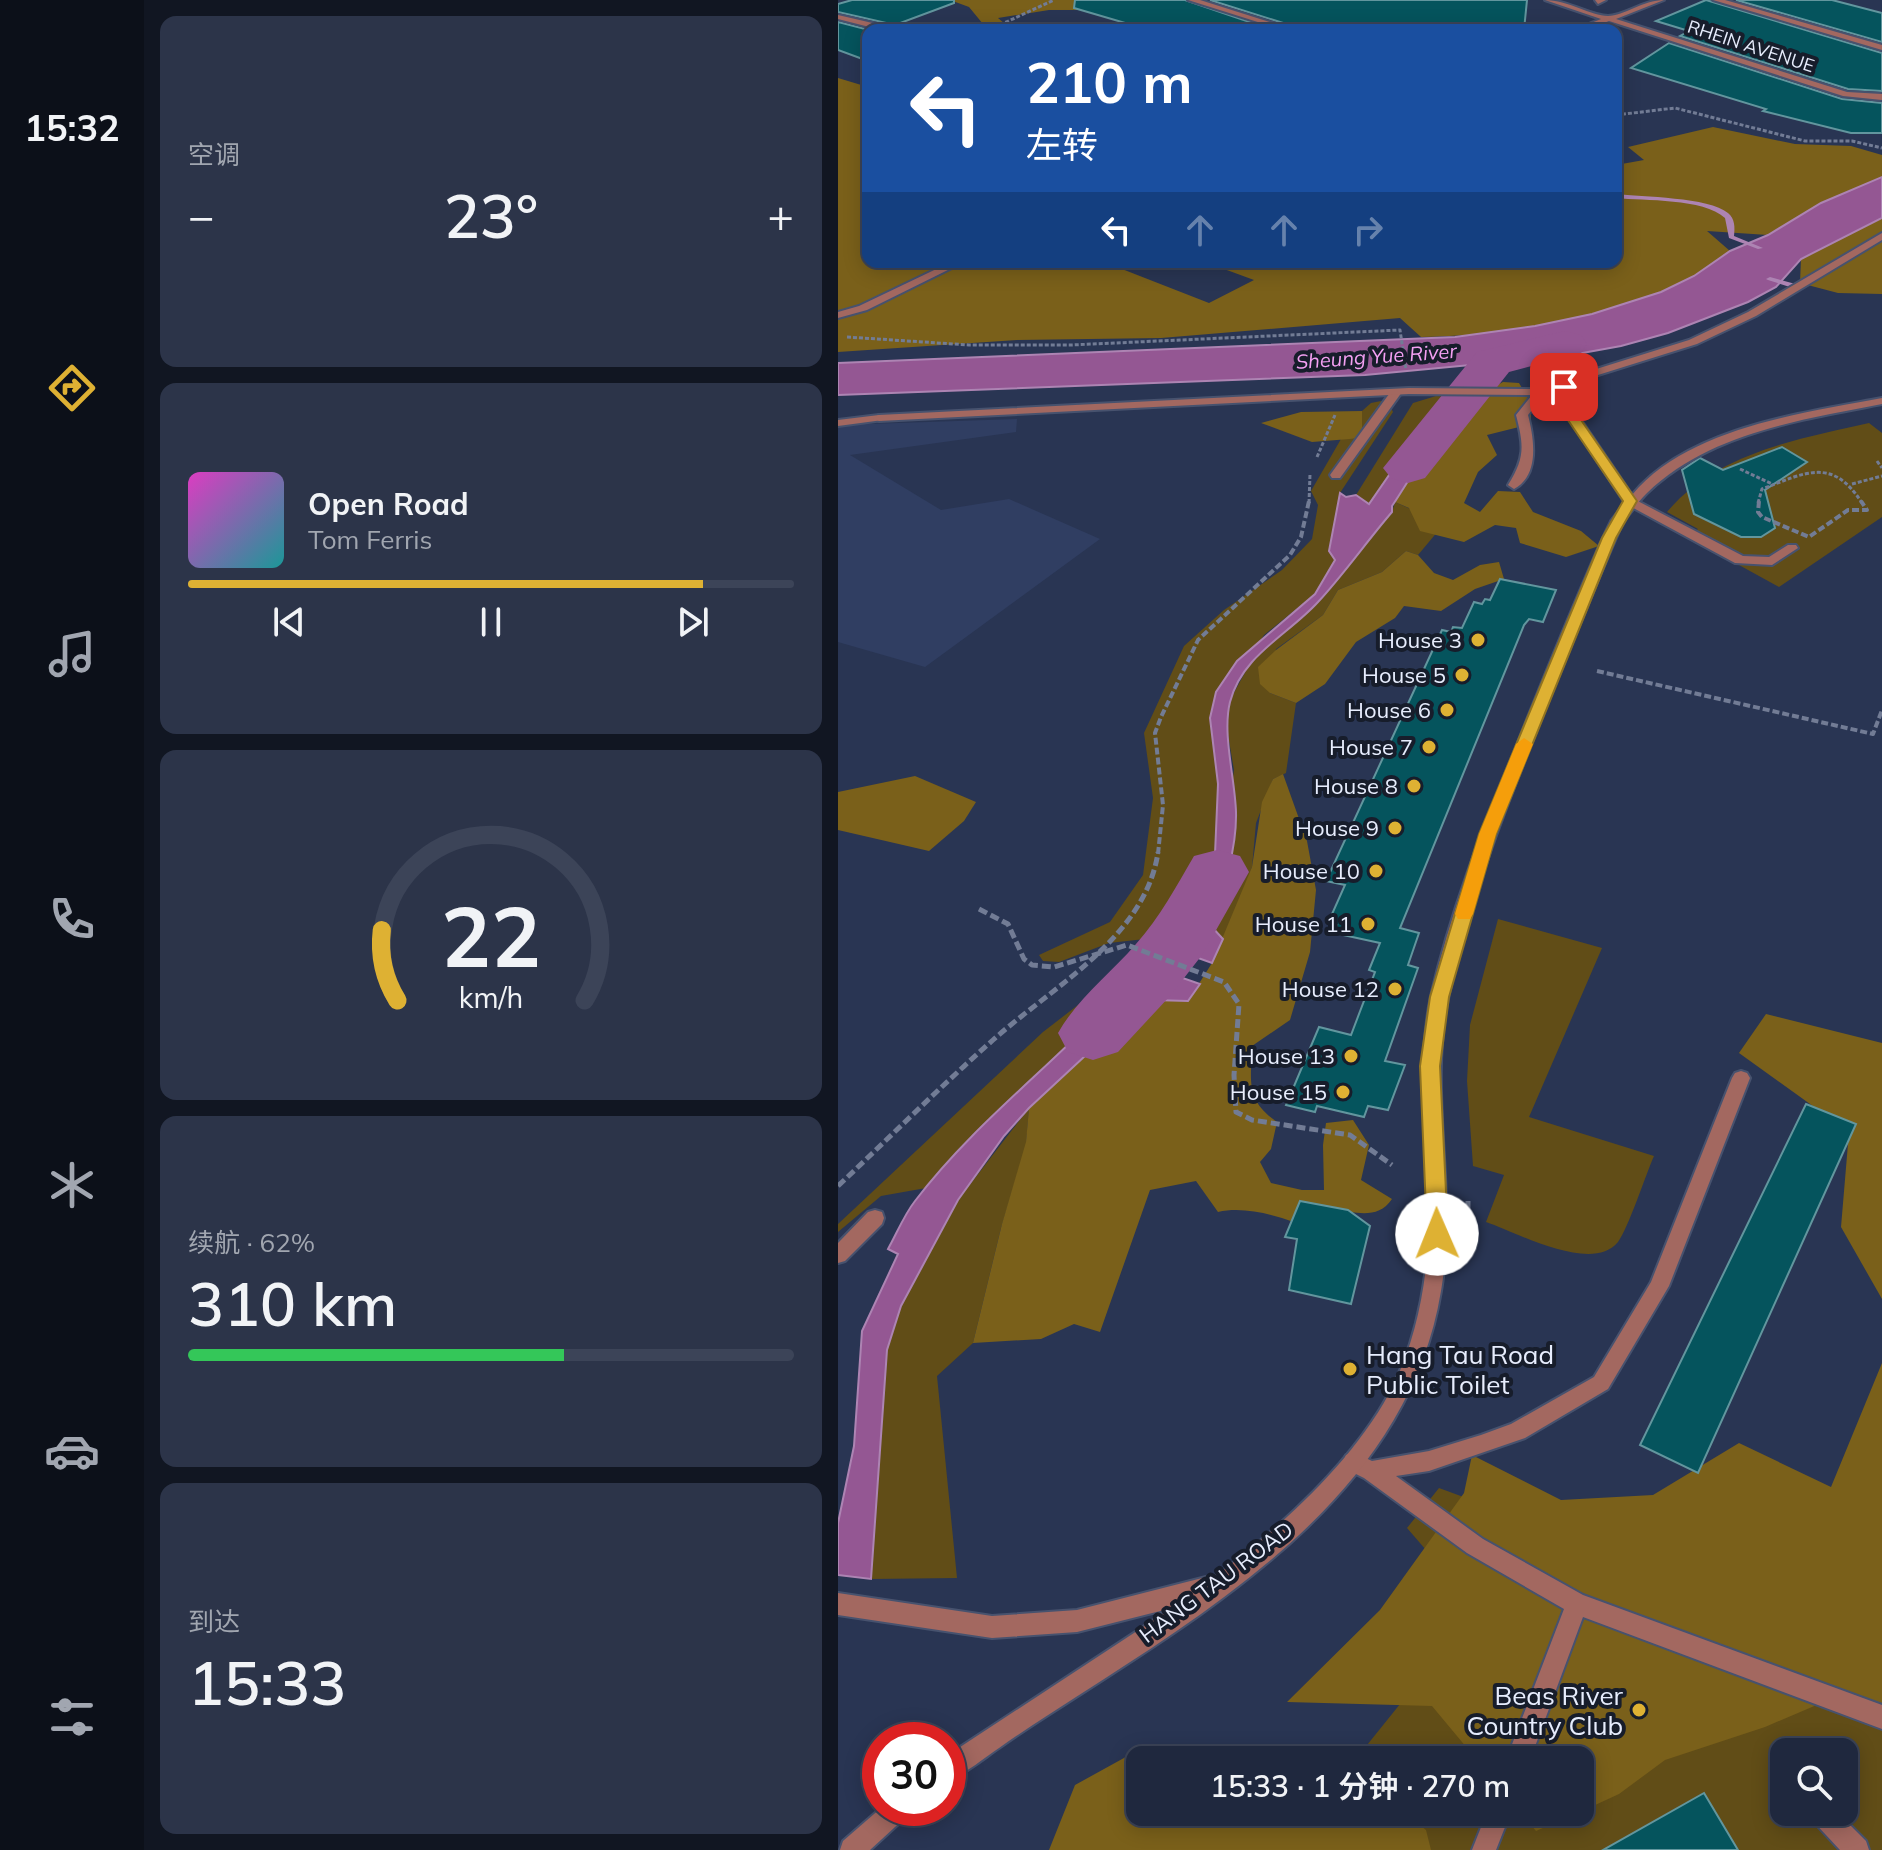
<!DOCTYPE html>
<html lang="zh">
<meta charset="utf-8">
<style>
:root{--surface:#1f283e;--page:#2c3449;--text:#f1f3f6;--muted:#a1a6b0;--line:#3c4458;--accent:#deb133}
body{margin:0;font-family:Mulish,"Noto Sans SC",sans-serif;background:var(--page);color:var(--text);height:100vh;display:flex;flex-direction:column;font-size:30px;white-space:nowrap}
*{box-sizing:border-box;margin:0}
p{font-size:26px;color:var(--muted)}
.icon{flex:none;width:44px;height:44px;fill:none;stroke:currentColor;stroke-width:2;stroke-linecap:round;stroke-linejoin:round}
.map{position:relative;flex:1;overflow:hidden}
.drawer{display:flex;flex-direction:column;gap:16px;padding:16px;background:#111622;width:694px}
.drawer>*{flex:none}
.hud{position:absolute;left:24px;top:24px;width:760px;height:244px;border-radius:16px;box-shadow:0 4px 20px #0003,0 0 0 2px var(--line);background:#1a4fa0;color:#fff;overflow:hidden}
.controls{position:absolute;left:932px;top:1738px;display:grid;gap:16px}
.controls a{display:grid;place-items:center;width:88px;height:88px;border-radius:16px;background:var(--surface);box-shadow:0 4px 20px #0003,0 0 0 2px var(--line);font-size:40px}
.speed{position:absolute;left:24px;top:1722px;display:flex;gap:16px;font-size:40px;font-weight:700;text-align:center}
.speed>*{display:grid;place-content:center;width:104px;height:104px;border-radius:50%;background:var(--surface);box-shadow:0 4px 20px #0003,0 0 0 2px var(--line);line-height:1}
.speed .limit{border:12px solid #d22;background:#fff;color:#111}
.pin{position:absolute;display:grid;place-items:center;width:68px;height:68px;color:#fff;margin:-34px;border-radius:16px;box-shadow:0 4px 12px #0006}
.me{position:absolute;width:88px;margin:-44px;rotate:359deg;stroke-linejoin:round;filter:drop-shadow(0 0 6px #0008)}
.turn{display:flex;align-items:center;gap:28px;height:168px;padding:0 32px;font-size:36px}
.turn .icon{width:104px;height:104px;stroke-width:2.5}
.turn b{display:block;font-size:56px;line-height:68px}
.lanes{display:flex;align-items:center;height:76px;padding:0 32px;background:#0003;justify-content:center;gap:40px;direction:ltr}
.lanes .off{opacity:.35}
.big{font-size:60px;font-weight:600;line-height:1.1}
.drawer .widget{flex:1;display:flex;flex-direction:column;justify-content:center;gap:12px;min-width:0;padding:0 28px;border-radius:16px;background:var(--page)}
.drawer .dial{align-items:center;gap:0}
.dial svg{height:208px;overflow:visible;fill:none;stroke:var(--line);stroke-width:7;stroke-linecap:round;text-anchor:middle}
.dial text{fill:var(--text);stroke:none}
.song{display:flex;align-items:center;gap:24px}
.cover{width:96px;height:96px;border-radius:12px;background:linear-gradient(135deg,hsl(310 70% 55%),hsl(180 70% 35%))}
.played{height:8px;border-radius:4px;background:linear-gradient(90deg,var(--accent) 85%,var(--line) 85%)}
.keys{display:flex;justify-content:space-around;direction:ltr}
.heat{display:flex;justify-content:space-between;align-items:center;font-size:44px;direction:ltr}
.charge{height:12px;border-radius:6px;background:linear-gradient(90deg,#34c759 62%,var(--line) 0)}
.trip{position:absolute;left:288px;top:1746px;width:468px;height:80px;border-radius:16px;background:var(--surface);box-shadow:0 4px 20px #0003,0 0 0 2px var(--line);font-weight:600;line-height:80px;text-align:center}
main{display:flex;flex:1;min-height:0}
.dock{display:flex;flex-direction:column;width:144px;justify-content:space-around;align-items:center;background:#0c1019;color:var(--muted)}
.dock .icon{width:56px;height:56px}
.dock .selected{color:var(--accent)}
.dock b{font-size:36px;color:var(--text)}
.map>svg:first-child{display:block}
.built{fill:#303e62}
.green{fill:#614d17;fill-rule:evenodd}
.forest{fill:#7a601a}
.water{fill:#945793;stroke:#ad84b3;stroke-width:2}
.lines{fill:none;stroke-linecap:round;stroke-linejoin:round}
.stream{fill:#ad84b3;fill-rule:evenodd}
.river{fill:#945793;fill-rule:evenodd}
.building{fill:#05545d;stroke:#62969e;stroke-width:2}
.service-casing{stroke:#47526e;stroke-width:4}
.minor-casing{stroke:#47526e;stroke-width:4}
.path-far2{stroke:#727c95;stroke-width:3;stroke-dasharray:4 2;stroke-linecap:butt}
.path-far1{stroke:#727c95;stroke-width:4;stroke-dasharray:7 3;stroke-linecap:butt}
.path{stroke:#727c95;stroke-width:5;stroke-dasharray:9 4;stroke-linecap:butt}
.service{fill:#a36860;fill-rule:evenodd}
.minor{fill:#a36860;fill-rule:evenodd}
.route{fill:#deb133;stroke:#907321;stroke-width:2}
.slow{fill:#f59e0b}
.poi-dot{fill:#deb133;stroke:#171d2b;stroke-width:3}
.labels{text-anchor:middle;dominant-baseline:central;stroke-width:8;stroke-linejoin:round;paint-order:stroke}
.far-street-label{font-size:18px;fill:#e7edfd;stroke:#171d2b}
.far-water-label{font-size:20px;font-style:italic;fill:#f4a0f3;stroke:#171d2b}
.poi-label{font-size:22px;fill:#e7edfd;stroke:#171d2b;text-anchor:end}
.street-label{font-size:22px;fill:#e7edfd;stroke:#171d2b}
.near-poi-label{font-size:26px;fill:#e7edfd;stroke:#171d2b;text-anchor:start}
</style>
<main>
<nav class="dock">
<b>15:32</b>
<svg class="icon selected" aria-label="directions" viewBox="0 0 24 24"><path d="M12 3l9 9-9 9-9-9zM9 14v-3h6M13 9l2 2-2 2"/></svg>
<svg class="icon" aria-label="music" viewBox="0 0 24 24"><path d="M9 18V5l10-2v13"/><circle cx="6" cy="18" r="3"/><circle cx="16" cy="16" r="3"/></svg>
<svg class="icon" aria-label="phone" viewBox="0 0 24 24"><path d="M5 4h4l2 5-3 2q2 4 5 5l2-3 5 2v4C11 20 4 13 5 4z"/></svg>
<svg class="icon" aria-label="climate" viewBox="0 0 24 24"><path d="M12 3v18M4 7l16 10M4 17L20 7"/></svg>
<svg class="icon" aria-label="car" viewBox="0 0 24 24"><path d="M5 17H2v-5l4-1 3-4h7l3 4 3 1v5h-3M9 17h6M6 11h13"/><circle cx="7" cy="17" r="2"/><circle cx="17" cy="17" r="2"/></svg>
<svg class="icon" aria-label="filters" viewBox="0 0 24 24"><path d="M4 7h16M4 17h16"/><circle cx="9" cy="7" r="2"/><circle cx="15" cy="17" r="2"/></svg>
</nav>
<section class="drawer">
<div class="widget"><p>空调</p>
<div class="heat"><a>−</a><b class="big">23°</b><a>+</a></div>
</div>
<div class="widget">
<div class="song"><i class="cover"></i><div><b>Open Road</b><p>Tom Ferris</p></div></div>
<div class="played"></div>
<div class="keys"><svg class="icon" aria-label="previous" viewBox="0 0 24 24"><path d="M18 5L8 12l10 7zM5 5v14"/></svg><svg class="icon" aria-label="pause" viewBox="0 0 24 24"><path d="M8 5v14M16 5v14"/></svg><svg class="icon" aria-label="next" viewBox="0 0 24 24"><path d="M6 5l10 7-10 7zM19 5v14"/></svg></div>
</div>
<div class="widget dial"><svg viewBox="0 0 100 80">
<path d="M14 69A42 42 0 1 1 86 69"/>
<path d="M14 69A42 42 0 0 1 8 42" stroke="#deb133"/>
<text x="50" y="56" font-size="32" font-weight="700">22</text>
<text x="50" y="72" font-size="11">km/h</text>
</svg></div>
<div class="widget"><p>续航 · 62%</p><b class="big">310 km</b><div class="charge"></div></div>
<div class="widget"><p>到达</p><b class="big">15:33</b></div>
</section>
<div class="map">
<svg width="1044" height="1850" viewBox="0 0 1044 1850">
<rect width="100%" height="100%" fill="#293553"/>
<polygon class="built" points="179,419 178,432 12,455 103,510 171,499 262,539 87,667 0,642 0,425"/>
<g class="green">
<polygon points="598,396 614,397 587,423 531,504 518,495 575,403"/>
<polygon points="543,401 551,404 555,412 502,493 491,551 497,560 477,594 426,635 372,718 380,784 377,854 368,886 340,919 330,918 307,939 271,943 221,962 205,961 201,955 272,922 305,875 315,798 306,733 346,646 386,610 444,570 474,539 480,505 473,491 503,439 524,438 524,411 533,403"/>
<path d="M1031 423 1044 433V517L941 587 850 537 860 529 829 512C878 453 960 439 1031 423Z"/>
<polygon points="557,502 606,524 580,555 568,551 544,572 500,590 485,615 438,649 432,693 458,703 448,773 435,779 418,823 414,867 402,904 385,939 373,926 396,770 389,729 392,700 411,665 432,642 479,604 554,512"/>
<path d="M660 919 764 948 691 1117 816 1156C808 1174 790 1229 780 1242 754 1274 680 1233 648 1222L666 1175 635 1166 629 1081 632 1025Z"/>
<polygon points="275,978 283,989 275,1000 108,1164 88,1188 43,1196 0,1232 0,1224 205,1032"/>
<polygon points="191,1108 188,1145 163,1228 135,1343 99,1376 119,1578 33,1579 49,1350 63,1306 120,1200"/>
<path d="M601 1488 1044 1651V1850H444L475 1812H742V1760H517L591 1668 601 1565 569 1528ZM946 1752H1006V1812H946Z"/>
</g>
<g class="forest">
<polygon points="112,0 249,0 241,10 211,10 160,18 174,30 145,24 131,7"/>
<path d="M0 78 30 87V262H266L371 303 416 280 367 262H778V165L806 160 790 147 875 127 957 144 1013 146 1044 155V177L983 203 930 235 869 231 892 251C880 259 869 269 857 276 787 318 664 336 583 337L562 318 323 338 179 340 0 352Z"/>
<polygon points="1044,218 1044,294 1000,293 962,283 963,259"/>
<path d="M665 382 681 383 693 403V419L685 426 649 435 659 455 640 472 626 503 642 512 660 491 682 492 695 512 743 531 761 546 728 557 682 543 678 528 657 525 626 542 582 531 571 508 557 502C587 456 614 407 665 382Z"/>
<polygon points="524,411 524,438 474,442 423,423 463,412"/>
<polygon points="568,551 580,555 596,573 615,580 642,565 661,562 666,579 637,589 603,611 566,606 557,618 518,642 487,684 458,703 432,693 422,684 420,667 438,650 485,615 500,590 544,572"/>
<path d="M445 774 469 841 478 890 472 952 452 1020 414 1046C413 1081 407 1100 439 1122L433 1149 422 1162 433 1183 464 1190H486L485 1145 488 1123 515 1120 531 1145 523 1180 554 1199C540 1220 518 1212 497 1210L478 1230C448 1219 412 1205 380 1212L358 1181 312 1190 262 1332 236 1324 203 1339 135 1343 164 1224 188 1142 191 1108 312 997 350 1001 374 963 414 867 424 802 435 779Z"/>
<polygon points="77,776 138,802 126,821 91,851 0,830 0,792"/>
<polygon points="928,1014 1044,1043 1044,1299 1003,1227 1011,1132 901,1053"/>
<polygon points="1044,1363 1044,1731 995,1698 927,1727 827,1760 781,1794 742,1812 742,1760 639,1760 594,1706 449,1702 542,1610 626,1493 634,1455 723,1500 815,1495 901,1443 993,1487"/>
<polygon points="295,1753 302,1761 302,1812 566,1812 588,1830 593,1850 211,1850 237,1785"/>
<polygon points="682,1812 741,1812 698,1831"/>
</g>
<g class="water">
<polygon points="1044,177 1044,218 963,259 938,287 910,302 830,333 783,346 728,356 527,375 0,395 0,363 617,337 697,326 754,314 823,292 856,276 892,251 930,235 983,203"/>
<path d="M614 397 639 400C600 425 579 469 554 506V512C529 541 506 574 480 602 450 635 404 655 392 702 384 734 397 778 398 812 399 850 385 890 373 926L385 939 374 963 307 939 324 918 337 917 368 886 377 854 380 784 372 718 378 692 399 661 477 594 497 560 491 551 502 493 508 497 518 495 531 504 587 423Z"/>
<path d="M293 960 362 984 350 1001 315 1000 303 1004 191 1108 166 1136 120 1200 63 1306 49 1350 33 1579 0 1575V1523L16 1446 24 1331 60 1254 50 1249C59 1233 66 1215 77 1201 135 1125 210 1069 275 1000L283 989 275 978Z"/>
</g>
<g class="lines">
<g class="stream">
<path d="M778 194C804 197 871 197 890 213 897 219 897 227 896 236L925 248 920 249 891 238 887 218C865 198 807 201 778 198Z"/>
<polygon points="932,277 961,285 962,287 958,289 930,280 928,279"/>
</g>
<g class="river">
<polygon points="727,331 743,335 749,344 743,353 671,372 587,478 570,483 553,478 545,468 639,352"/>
<path d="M379 850 402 856 411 872 364 955 332 996 280 1052 255 1060 230 1052 220 1033C239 999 272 974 298 944 322 917 338 887 356 856Z"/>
</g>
</g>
<g class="building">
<polygon points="14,0 116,0 116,3 57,25 0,12 0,4"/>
<polygon points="237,0 347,0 435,30 311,30 236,8"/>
<polygon points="372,0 689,0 686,30 506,30 459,23 458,27"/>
<polygon points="868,0 1044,53 1044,91 1010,89 842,36 851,31 818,21"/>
<polygon points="898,0 994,0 1044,13 1044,42"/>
<polygon points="0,22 31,30 30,61 0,50"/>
<polygon points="831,43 1004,99 1044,103 1044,133 1013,133 925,111 928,109 793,68"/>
<polygon points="944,447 969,462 927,490 937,528 923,537 903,537 856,514 844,470 862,458 885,470"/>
<polygon points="662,579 718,590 705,622 691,619 686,625 562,928 581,933 570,965 580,968 547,1061 567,1065 550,1110 530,1106 526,1117 479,1106 477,1112 448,1105 481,1027 513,1035 537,972 531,970 542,943 496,933 499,925 490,923 507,885 488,881 604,630 613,632 615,627 624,628 636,602 644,604 647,599 652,600"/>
<polygon points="968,1104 1018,1124 860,1473 802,1445"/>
<polygon points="462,1201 510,1210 532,1226 513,1304 451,1290 459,1239 447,1237"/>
<polygon points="866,1793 900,1850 765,1850"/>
</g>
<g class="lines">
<g class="service-casing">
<g id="service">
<polygon points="350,0 362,0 457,30 445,30"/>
<path d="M707 0C730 0 753 16 770 16 786 16 805 0 826 0L778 19 1009 92 1044 94V100L1005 96 771 21 747 30H736L763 19Z"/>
<polygon points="757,0 768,0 760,4"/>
<polygon points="875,0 887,0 1044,45 1044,50"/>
<polygon points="0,15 56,28 57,30 43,30 0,19"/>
<polygon points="1044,233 1044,240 918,316 859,344 744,380 731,389 726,399 716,397 722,385 736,376 851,340 910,312"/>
<polygon points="554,390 564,392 502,478 494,478 492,475"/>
<path d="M698 390 708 392 690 415C696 439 702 475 676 489L670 485C687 458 686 446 678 415Z"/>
<polygon points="41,415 45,416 45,420 0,426 0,420"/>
<polygon points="792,497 905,556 931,557 950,545 958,545 960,548 934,565 897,563 788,504 786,501"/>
<polygon points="903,1071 909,1073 912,1078 831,1286 770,1389 687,1438 591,1471 558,1476 645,1539 745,1595 1044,1705 1044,1729 745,1617 692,1760 668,1760 726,1609 629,1553 526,1478 508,1469 505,1462 508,1455 515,1452 534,1461 591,1451 643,1435 673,1424 756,1377 813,1282 894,1078 897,1073"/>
<polygon points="37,1210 44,1212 46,1218 44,1224 7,1261 0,1263 0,1243 30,1212"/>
<polygon points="649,1812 673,1812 658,1850 634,1850"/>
<polygon points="970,1812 999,1812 1028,1841 1031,1850 1002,1850 974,1820"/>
</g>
</g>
<g class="minor-casing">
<g id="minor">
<polygon points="113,262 126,262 29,310 0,318 0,312 21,306"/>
<path d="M571 388 702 389 726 395 794 495C849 428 964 413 1044 398V404C962 420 871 433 809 493 800 502 793 512 785 522 756 587 730 653 703 719 667 809 631 900 611 994 589 1092 620 1192 603 1291 571 1486 392 1598 238 1697 212 1714 186 1730 161 1748 145 1759 128 1773 110 1781V1755L334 1608 239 1632 154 1638 0 1615V1593L154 1616 239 1610 372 1576 375 1578C441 1529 519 1459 556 1384 581 1333 591 1270 591 1213 590 1140 578 1069 593 996 612 914 643 833 675 755 703 684 732 613 763 542L773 521 787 503 718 399 702 395 571 394 41 421 35 418 41 415Z"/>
<polygon points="43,1808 73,1808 69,1816 32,1850 2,1850 5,1841"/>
</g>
</g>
<g class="path-far2">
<polyline points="151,30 216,0"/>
<polyline points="778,115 837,108 967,141 1014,141 1044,148"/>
<polyline points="9,337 131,345 233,345 562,330 568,370"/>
<polyline points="479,457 497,415"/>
<polyline points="1039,461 1044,468"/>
<polyline points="902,469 934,484"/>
<polyline points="1014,484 1044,476"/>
<polyline points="471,503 472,474"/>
<path d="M920 503 924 489C967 473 994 456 1024 503"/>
</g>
<g class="path-far1">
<polyline points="921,501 920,512 924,517 971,537 1010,510 1029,510 1023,501"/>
<polyline points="759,671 1035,734 1044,710"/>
<polyline points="320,854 325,805 317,733 323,717 360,640 452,555 463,537 471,501"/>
</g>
<g class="path">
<polyline points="141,909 170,924 186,959 194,965 216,967 289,945 386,982 401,1004 396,1075 398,1112 414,1120 512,1135 554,1165"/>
<path d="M0 1186C52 1137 102 1087 155 1040 214 987 308 937 320 852"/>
<polyline points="630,1201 630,1223"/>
</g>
<use href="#service" class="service"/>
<use href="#minor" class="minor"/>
</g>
<polygon class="route" points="721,384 732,387 728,395 730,401 799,501 778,538 658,834 611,997 602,1066 610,1234 607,1240 599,1243 592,1240 589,1234 582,1066 592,997 641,834 764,538 785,501 717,401 715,395"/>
<polygon class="slow" points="686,738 695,744 658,834 635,914 632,919 620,919 617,914 641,834 678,744"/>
<g class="poi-dot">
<circle cx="640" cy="640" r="8"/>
<circle cx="624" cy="675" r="8"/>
<circle cx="609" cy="710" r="8"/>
<circle cx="591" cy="747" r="8"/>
<circle cx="576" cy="786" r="8"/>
<circle cx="557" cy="828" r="8"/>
<circle cx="538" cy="871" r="8"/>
<circle cx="530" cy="924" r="8"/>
<circle cx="557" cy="989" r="8"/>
<circle cx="513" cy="1056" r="8"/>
<circle cx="505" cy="1092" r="8"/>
<circle cx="512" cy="1369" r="8"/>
<circle cx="801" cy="1710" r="8"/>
</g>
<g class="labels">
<g class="far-street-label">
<text transform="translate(913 46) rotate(18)">RHEIN AVENUE</text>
</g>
<g class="far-water-label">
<text transform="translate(538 356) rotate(-4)">Sheung Yue River</text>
</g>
<g class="poi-label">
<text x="624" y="640">House 3</text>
<text x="608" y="675">House 5</text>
<text x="593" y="710">House 6</text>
<text x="575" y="747">House 7</text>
<text x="560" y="786">House 8</text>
<text x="541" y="828">House 9</text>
<text x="522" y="871">House 10</text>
<text x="514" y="924">House 11</text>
<text x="541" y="989">House 12</text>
<text x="497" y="1056">House 13</text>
<text x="489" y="1092">House 15</text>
</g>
<g class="street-label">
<text transform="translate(378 1582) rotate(-37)">HANG TAU ROAD</text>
</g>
<g class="near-poi-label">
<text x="528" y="1354">Hang Tau Road<tspan x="528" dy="30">Public Toilet</tspan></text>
<text x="785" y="1695" text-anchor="end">Beas River<tspan x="785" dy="30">Country Club</tspan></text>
</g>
</g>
</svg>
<div class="controls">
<a><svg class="icon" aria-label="search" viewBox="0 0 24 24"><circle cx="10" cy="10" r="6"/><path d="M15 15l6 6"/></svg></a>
</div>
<div class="speed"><div class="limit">30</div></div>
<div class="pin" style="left:726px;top:387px;background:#d93025"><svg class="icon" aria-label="arrive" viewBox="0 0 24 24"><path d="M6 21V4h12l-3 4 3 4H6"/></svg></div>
<svg class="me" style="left:599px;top:1234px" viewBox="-20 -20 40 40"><circle r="19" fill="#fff"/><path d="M0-13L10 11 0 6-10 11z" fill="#deb133"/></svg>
<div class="trip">15:33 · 1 分钟 · 270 m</div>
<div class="hud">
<div class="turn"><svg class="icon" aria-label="left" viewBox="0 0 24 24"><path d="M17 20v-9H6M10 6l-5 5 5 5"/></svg><div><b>210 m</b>左转</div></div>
<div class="lanes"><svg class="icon" aria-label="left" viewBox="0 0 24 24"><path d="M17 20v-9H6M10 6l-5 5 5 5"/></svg><svg class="icon off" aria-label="ahead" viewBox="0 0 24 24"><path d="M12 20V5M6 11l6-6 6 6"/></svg><svg class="icon off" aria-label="ahead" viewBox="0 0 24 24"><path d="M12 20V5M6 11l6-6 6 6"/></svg><svg class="icon off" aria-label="right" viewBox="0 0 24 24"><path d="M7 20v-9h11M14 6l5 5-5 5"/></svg></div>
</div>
</div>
</main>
